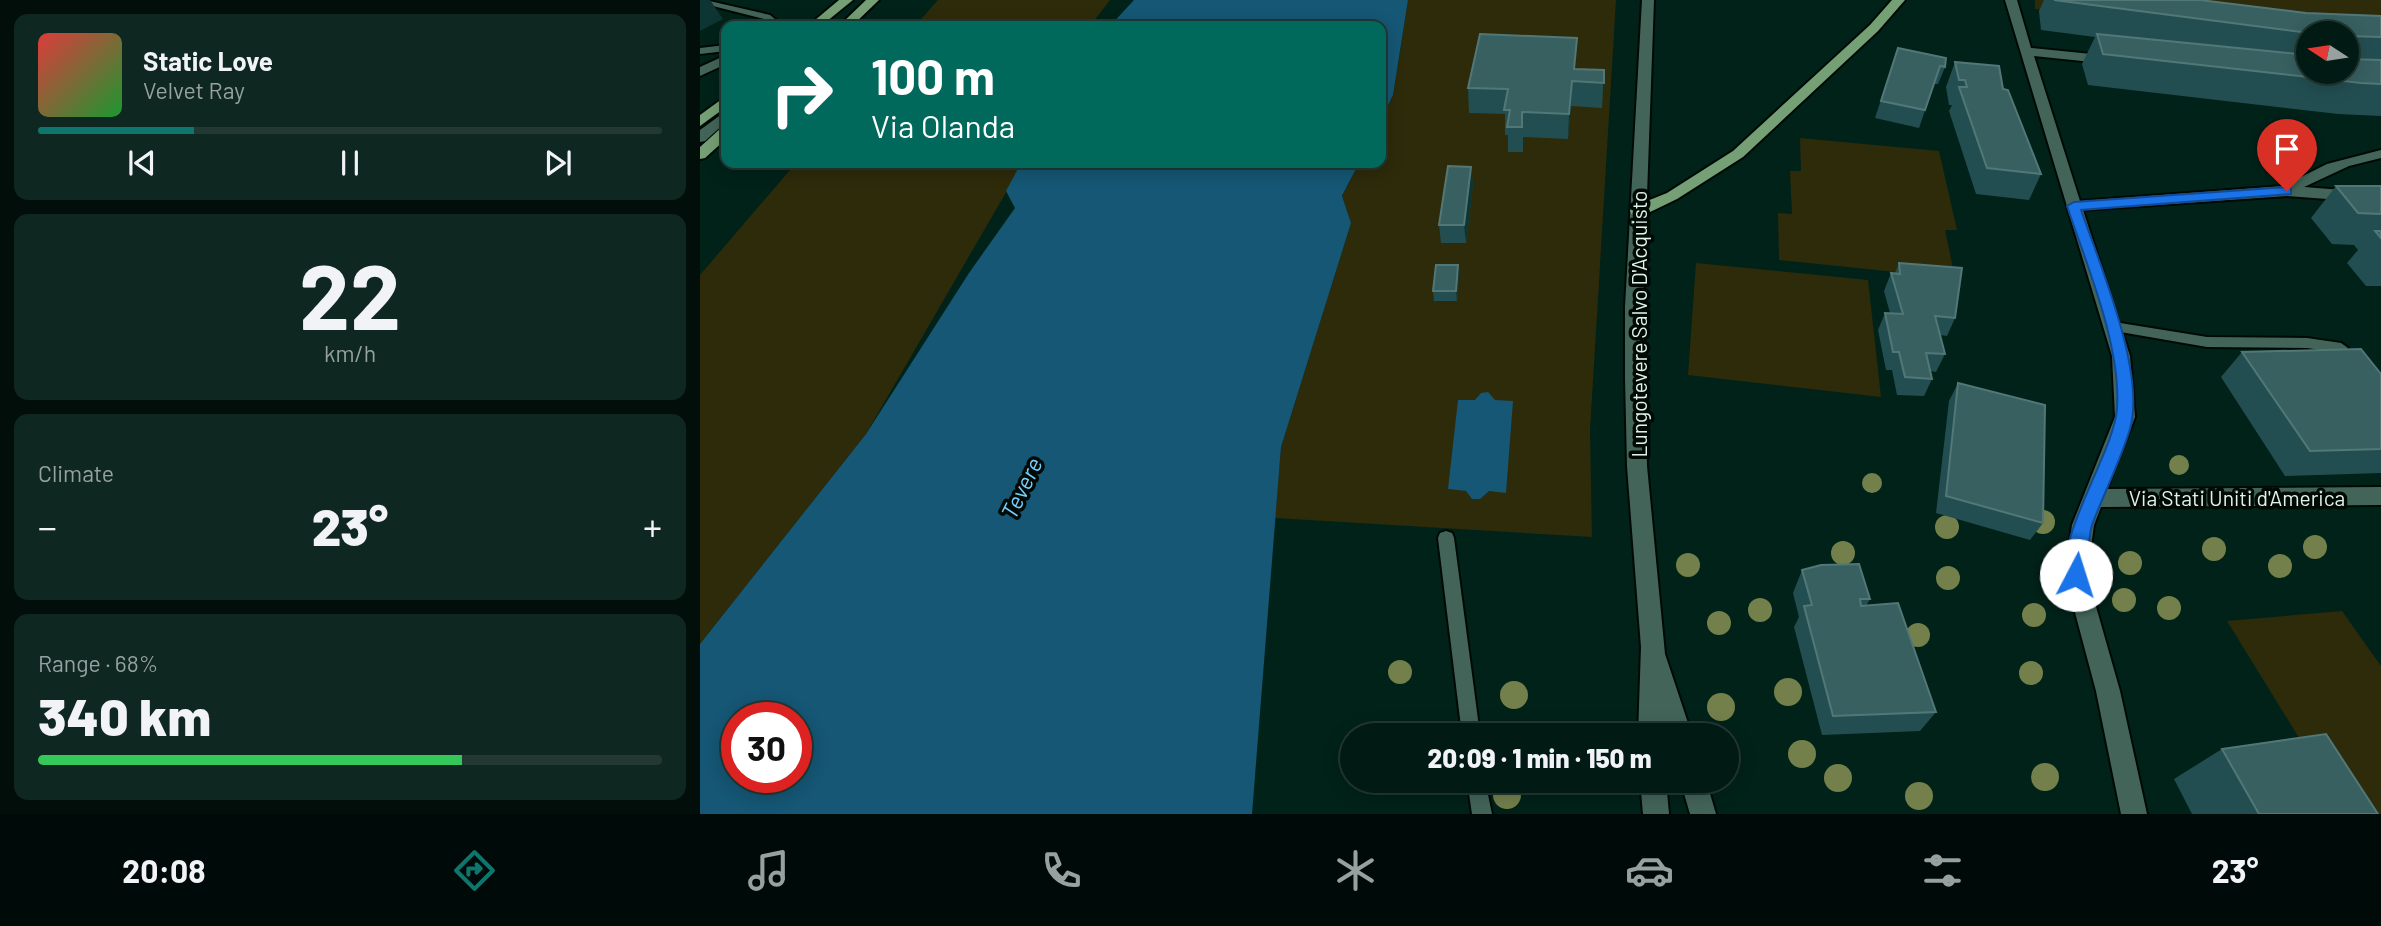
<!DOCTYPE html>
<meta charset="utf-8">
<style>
:root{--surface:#011a13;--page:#0f2721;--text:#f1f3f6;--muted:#96a1a0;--line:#233833;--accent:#0f766e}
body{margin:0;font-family:Barlow,sans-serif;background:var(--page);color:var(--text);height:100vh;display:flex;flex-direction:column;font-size:26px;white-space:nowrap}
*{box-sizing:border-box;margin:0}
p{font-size:23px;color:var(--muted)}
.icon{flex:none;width:38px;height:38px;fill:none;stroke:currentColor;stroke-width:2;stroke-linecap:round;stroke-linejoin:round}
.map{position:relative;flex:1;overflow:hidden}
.panel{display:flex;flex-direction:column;gap:14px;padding:14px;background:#010e0a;width:700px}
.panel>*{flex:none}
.top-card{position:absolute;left:21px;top:21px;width:665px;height:147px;border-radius:14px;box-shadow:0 4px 18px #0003,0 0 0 2px var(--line);background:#00695c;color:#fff;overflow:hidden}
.needle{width:46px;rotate:282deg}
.controls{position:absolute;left:1596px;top:21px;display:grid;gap:14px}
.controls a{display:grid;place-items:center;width:63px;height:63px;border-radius:50%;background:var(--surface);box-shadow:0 4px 18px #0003,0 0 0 2px var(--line);font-size:35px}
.speed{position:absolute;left:21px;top:702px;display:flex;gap:14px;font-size:35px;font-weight:700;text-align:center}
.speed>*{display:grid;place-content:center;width:91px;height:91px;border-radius:50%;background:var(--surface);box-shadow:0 4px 18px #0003,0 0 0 2px var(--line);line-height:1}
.speed .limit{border:10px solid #d22;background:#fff;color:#111}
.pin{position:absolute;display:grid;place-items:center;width:60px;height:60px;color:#fff;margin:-72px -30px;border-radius:50% 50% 50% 0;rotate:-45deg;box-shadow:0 0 7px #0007}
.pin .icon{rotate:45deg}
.me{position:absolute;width:77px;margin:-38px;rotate:5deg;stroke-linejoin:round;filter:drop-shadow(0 0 5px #0008)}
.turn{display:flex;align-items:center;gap:24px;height:147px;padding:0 35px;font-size:32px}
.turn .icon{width:91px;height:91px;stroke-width:2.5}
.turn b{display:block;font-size:49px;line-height:60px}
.big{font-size:52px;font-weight:800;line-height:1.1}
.panel .tile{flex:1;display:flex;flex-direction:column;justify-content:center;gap:10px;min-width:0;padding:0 24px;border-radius:14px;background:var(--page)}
.panel .dial{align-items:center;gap:0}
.dial b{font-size:91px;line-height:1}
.song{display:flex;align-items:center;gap:21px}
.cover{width:84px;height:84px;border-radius:10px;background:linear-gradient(135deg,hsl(0 70% 55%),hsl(130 70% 35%))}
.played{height:7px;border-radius:4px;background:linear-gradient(90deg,var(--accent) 25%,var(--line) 25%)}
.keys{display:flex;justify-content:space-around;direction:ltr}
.heat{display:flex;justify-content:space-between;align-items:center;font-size:38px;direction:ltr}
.charge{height:10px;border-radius:5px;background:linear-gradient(90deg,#34c759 68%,var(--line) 0)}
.trip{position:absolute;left:640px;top:723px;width:399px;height:70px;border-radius:35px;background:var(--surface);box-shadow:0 4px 18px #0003,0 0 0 2px var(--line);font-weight:800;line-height:70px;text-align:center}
.tabs{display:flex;height:112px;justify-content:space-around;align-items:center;background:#000a08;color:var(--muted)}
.tabs .icon{width:49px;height:49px}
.tabs .selected{color:var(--accent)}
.tabs b{font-size:32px;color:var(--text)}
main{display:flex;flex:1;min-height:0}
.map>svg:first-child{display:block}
.green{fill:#2d2b0a}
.water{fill:#155775;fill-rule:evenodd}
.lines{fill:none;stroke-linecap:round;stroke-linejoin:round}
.service-casing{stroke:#000a05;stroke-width:4}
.minor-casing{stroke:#000a05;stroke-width:4}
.secondary-casing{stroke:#000a05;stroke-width:4}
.primary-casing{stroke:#000a05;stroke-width:4}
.service{fill:#436559;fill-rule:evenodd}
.minor{fill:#436559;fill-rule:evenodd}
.secondary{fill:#436559;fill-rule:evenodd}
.primary{fill:#759f75;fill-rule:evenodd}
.tree{fill:#73804b}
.wall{fill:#234e51;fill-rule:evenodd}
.shaded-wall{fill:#0d3533}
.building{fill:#386061;stroke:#527777;stroke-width:2}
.route{fill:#1a73e8;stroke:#114b97;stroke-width:2}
.labels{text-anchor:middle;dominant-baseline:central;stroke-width:7;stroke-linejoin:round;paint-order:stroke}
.street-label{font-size:21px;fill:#e0f3eb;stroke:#010905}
.water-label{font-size:23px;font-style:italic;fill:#74cfff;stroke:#010905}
</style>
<main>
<section class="panel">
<div class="tile">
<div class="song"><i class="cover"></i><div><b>Static Love</b><p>Velvet Ray</p></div></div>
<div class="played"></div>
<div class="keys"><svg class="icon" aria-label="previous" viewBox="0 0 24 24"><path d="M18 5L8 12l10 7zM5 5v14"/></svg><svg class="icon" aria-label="pause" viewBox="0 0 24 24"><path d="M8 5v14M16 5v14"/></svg><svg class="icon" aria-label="next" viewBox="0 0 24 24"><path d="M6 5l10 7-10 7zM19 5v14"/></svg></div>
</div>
<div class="tile dial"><b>22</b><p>km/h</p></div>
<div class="tile"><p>Climate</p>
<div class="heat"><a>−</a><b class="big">23°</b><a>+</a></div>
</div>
<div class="tile"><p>Range · 68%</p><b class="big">340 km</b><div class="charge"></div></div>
</section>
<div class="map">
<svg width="1681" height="814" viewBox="0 0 1681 814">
<rect width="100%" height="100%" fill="#012219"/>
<g class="green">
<polygon points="238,0 410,0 390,26 215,26"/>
<polygon points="708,0 916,0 890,430 892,537 575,518 581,447 651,223 642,197 659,163 681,163 681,120 693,95"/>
<path d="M1335 0H1681V45C1645 33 1622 29 1584 40L1335 9Z"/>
<polygon points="1100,138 1239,151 1257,230 1245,230 1255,278 1079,260 1078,213 1092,214 1090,171 1101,171"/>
<polygon points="96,163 323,163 166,434 0,644 0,275"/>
<polygon points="996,263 1168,280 1181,397 988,375"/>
<polygon points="1642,611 1681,666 1681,814 1646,814 1527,621"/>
</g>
<g class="water">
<polygon points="434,0 708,0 693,95 681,120 681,26 410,26"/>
<path d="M321 163H659L642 196 651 223 581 447 552 814H0V644L166 434 269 273 315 208 306 191ZM37 718H96V777H37Z"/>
<polygon points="788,392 795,400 813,401 806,493 789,491 780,499 772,499 766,491 748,489 758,400 775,400 781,393"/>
</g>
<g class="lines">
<g class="service-casing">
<g id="service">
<polygon points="5,0 70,15 76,20 71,26 62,26 66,20 64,19 5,4"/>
<polygon points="26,45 26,51 0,54 0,48"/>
<polygon points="1414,322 1507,337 1607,338 1641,343 1648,348 1641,353 1607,348 1507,347 1409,330 1408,327 1409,324"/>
<polygon points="746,531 752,533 754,538 780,735 762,735 738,538 740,533"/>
<polygon points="767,780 785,780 792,814 772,814"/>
</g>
</g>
<g class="minor-casing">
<g id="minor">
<polygon points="1305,0 1317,0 1331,48 1411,56 1418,60 1411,64 1334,56 1380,201 1583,186 1627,164 1681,150 1681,158 1649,166 1604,187 1681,193 1681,203 1587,196 1383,210 1430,356 1435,417 1407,489 1681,487 1681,505 1401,507 1394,525 1387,575 1420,691 1447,814 1421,814 1396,691 1365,575 1372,525 1415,417 1412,356"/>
<polygon points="26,55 26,64 0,76 0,67"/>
<polygon points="26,111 26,122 5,141 0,142 0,130"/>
</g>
</g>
<g class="secondary-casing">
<g id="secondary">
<polygon points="942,0 954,0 943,307 947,466 965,654 992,735 966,735 964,725 964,735 938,735 941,647 927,466 925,378 925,307"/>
<polygon points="940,780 966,780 969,814 943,814"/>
<polygon points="980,780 1006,780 1016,814 990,814"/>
</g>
</g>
<g class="primary-casing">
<g id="primary">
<polygon points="139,0 153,0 121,26 108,26"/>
<polygon points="166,0 179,0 152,26 139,26"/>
<polygon points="1192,0 1205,0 1178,31 1043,157 977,199 944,215 932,215 930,211 932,207 967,193 1033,151 1170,25"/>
<polygon points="26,96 26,107 0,126 0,115"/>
<polygon points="26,127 26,139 5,158 0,159 0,147 21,128"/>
</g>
</g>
<use href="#service" class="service"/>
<use href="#minor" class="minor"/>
<use href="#secondary" class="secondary"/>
<use href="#primary" class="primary"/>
</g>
<g class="tree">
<circle cx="1479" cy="465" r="10"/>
<circle cx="1172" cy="483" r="10"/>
<circle cx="1343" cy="522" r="12"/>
<circle cx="1247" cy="527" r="12"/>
<circle cx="1615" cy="547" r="12"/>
<circle cx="1514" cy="549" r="12"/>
<circle cx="1143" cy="553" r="12"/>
<circle cx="1430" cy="563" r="12"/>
<circle cx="988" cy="565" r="12"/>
<circle cx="1580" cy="566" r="12"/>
<circle cx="1248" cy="578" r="12"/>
<circle cx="1424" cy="600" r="12"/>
<circle cx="1469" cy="608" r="12"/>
<circle cx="1060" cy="610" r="12"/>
<circle cx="1334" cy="615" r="12"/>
<circle cx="1019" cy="623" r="12"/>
<circle cx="1218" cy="635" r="12"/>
<circle cx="700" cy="672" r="12"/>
<circle cx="1331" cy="673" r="12"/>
<circle cx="1088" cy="692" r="14"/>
<circle cx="814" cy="695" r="14"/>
<circle cx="1021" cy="707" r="14"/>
<circle cx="1102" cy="754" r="14"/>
<circle cx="1345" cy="777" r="14"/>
<circle cx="1138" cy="778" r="14"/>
<circle cx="807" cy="795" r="14"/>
<circle cx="1219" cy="796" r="14"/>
</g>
<g class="wall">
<path d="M1344 0H1500L1606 13 1681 16V116L1638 114 1388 85 1382 64 1395 37 1341 30 1339 11ZM1608 33H1647V72H1608Z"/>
<polygon points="1198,48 1245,67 1238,84 1234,84 1219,128 1175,118"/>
<polygon points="1255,62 1303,89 1341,174 1329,200 1276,194 1249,111 1252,105 1249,105 1246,87"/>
<polygon points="876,69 904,70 902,108 871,106 868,139 823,137 823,152 808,152 808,135 805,135 805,114 769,113 768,88"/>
<polygon points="771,167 773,185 766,243 741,243 739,225"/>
<polygon points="1636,186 1681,186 1681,286 1666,286 1647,263 1658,250 1654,245 1632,244 1611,218"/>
<polygon points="1199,263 1255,318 1247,336 1240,335 1245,354 1236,372 1231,371 1232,379 1224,396 1197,395 1192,370 1186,370 1178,330 1185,313 1190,313 1184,291 1191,273 1195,273"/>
<polygon points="759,274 757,301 734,301 733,291"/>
<polygon points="1542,352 1681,374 1681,473 1585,476 1521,377"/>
<polygon points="1258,383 1343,523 1330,540 1236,513 1249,401"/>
<polygon points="1102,570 1170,599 1166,606 1236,712 1220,731 1122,735 1094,627 1099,617 1093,593"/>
<polygon points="1522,749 1678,814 1492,814 1474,779"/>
</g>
<g class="shaded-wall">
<polygon points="0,0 10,0 23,19 0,31"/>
<polygon points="872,81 871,106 868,139 869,114"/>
<polygon points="771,167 773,185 766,243 764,225"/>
<polygon points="758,265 759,274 757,301 756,291"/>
</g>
<g class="building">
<polygon points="1354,0 1500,0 1606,13 1681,16 1681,37 1647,36 1647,33 1609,33"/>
<polygon points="780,34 877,38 874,69 904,70 904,83 872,81 869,114 822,112 822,127 807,127 810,110 804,110 808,89 768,88"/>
<polygon points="1397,34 1608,55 1608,72 1647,72 1647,59 1681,60 1681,84 1661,83 1403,54"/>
<polygon points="1198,48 1246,58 1245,67 1240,66 1225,110 1181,101"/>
<polygon points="1255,62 1299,66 1303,89 1308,90 1341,174 1287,168 1259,87 1267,87 1265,80 1259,80"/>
<polygon points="748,166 771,167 764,225 739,225"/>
<polygon points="1636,186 1681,186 1681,214 1658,213"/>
<polygon points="1675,231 1681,231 1681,238"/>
<polygon points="1199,263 1262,268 1255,318 1235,316 1245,354 1226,353 1232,379 1205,377 1199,352 1193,352 1185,313 1203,314 1191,273 1200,274"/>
<polygon points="736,265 758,265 756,291 733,291"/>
<polygon points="1661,349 1681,374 1681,449 1610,451 1542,352"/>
<polygon points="1258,383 1345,405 1343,523 1246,496"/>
<polygon points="1159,564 1170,599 1160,599 1161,606 1198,603 1236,712 1133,716 1104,606 1112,605 1102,570 1121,565"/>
<polygon points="1626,734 1678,814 1559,814 1522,749"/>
</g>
<path class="route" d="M1587 187 1591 188V194L1381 210C1400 265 1446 373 1430 429 1420 462 1404 493 1392 525 1387 542 1390 565 1382 581L1376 583 1369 581C1351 542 1415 452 1417 408 1421 345 1387 266 1367 206L1374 202Z"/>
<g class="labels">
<g class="street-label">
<text transform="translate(938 324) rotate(-90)">Lungotevere Salvo D'Acquisto</text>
<text x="1537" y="497">Via Stati Uniti d'America</text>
</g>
<g class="water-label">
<text transform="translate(321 488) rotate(-64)">Tevere</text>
</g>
</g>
</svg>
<div class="controls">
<a><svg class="needle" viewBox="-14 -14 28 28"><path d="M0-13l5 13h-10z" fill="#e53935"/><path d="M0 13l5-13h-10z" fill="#96a1a0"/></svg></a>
</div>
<div class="speed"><div class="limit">30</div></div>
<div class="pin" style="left:1587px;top:191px;background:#d93025"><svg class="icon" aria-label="arrive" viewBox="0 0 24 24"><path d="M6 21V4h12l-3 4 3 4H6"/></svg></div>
<svg class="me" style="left:1376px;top:575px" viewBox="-20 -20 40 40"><circle r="19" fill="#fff"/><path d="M0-13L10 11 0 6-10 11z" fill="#1a73e8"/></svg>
<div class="trip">20:09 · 1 min · 150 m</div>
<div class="top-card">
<div class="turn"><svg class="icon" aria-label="right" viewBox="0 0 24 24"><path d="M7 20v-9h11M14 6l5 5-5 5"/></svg><div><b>100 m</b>Via Olanda</div></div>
</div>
</div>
</main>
<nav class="tabs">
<b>20:08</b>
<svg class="icon selected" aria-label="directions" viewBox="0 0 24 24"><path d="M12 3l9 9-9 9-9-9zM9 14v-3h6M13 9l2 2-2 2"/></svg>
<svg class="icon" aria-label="music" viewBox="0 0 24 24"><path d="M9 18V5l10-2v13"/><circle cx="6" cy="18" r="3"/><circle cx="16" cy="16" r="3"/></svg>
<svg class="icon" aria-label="phone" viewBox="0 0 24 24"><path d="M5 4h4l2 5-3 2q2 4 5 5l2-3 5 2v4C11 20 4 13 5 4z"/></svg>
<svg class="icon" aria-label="climate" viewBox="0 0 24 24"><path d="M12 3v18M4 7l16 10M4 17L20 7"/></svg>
<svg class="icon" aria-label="car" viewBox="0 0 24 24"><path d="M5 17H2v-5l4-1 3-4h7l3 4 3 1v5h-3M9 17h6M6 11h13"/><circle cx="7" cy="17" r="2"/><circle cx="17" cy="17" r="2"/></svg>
<svg class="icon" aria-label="filters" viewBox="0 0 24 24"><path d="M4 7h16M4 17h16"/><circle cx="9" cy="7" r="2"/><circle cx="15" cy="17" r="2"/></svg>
<b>23°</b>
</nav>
